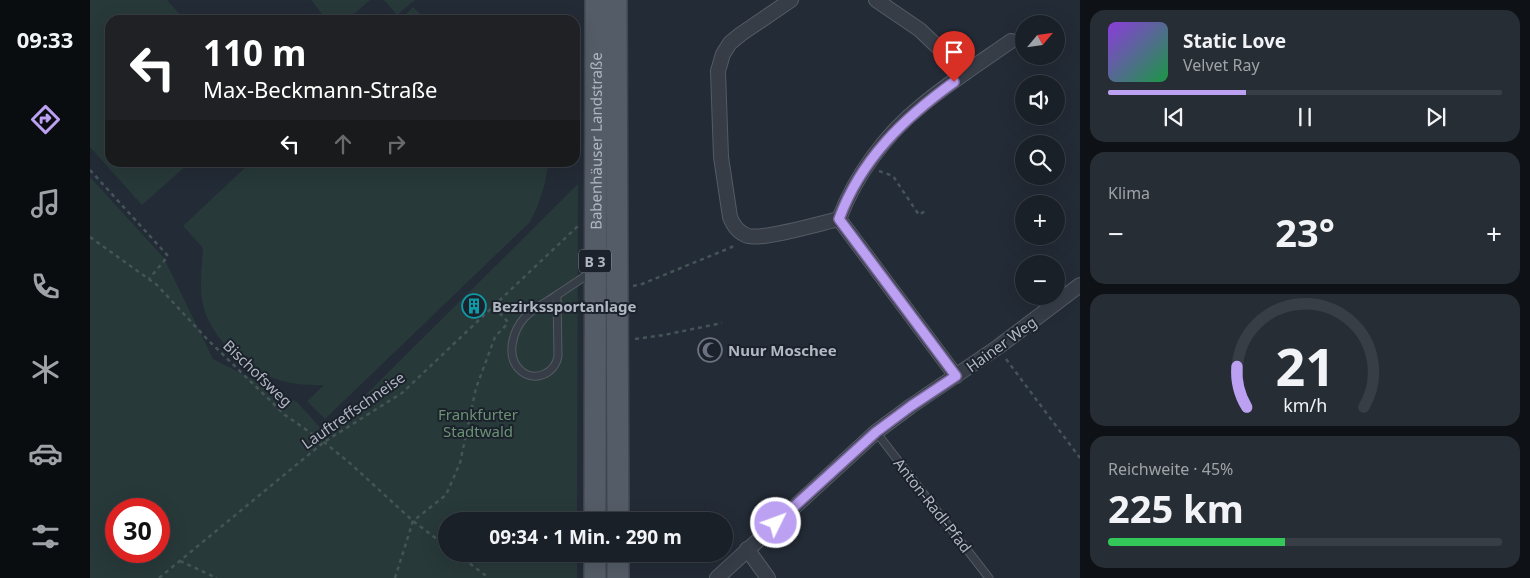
<!DOCTYPE html>
<html lang="de">
<meta charset="utf-8">
<style>
:root{--surface:#1a2028;--page:#272d34;--text:#f1f3f6;--muted:#9fa3a8;--line:#383e45;--accent:#bca0f2}
body{margin:0;font-family:"Noto Sans",sans-serif;background:var(--page);color:var(--text);height:100vh;display:flex;flex-direction:column;font-size:19px;white-space:nowrap}
*{box-sizing:border-box;margin:0}
p{font-size:16px;color:var(--muted)}
.icon{flex:none;width:28px;height:28px;fill:none;stroke:currentColor;stroke-width:2;stroke-linecap:round;stroke-linejoin:round}
.map{position:relative;flex:1;overflow:hidden}
.side{display:flex;flex-direction:column;gap:10px;padding:10px;background:#0e1216;width:450px}
.side>*{flex:none}
.banner{position:absolute;left:15px;top:15px;width:475px;height:152px;border-radius:15px;box-shadow:0 5px 20px #0002,0 0 0 1px var(--line);background:#202124;color:#fff;overflow:hidden}
.needle{width:32px;rotate:61deg}
.tools{position:absolute;left:925px;top:15px;display:grid;gap:10px}
.tools a{display:grid;place-items:center;width:50px;height:50px;border-radius:50%;background:var(--surface);box-shadow:0 5px 20px #0002,0 0 0 1px var(--line);font-size:25px}
.speed{position:absolute;left:15px;top:498px;display:flex;gap:10px;font-size:25px;font-weight:700;text-align:center}
.speed>*{display:grid;place-content:center;width:65px;height:65px;border-radius:50%;background:var(--surface);box-shadow:0 5px 20px #0002,0 0 0 1px var(--line);line-height:1}
.speed .limit{border:8px solid #d22;background:#fff;color:#111}
.pin{position:absolute;display:grid;place-items:center;width:42px;height:42px;color:#fff;margin:-51px -21px;border-radius:50% 50% 50% 0;rotate:-45deg;box-shadow:0 0 5px #0007}
.pin .icon{rotate:45deg}
.me{position:absolute;width:55px;margin:-28px;rotate:48deg;stroke-linejoin:round;filter:drop-shadow(0 0 4px #0008)}
.turn{display:flex;align-items:center;gap:18px;height:105px;padding:0 15px;font-size:22px}
.turn .icon{width:65px;height:65px;stroke-width:2.5}
.turn b{display:block;font-size:35px;line-height:42px}
.lanes{display:flex;align-items:center;height:48px;padding:0 15px;background:#0003;justify-content:center;gap:25px;direction:ltr}
.lanes .off{opacity:.35}
.big{font-size:38px;font-weight:700;line-height:1.1}
.side .tile{flex:1;display:flex;flex-direction:column;justify-content:center;gap:8px;min-width:0;padding:0 18px;border-radius:15px;background:var(--page)}
.side .dial{align-items:center;gap:0}
.dial svg{height:130px;overflow:visible;fill:none;stroke:var(--line);stroke-width:7;stroke-linecap:round;text-anchor:middle}
.dial text{fill:var(--text);stroke:none}
.song{display:flex;align-items:center;gap:15px}
.cover{width:60px;height:60px;border-radius:8px;background:linear-gradient(135deg,hsl(270 70% 55%),hsl(140 70% 35%))}
.played{height:5px;border-radius:2px;background:linear-gradient(90deg,var(--accent) 35%,var(--line) 35%)}
.keys{display:flex;justify-content:space-around;direction:ltr}
.heat{display:flex;justify-content:space-between;align-items:center;font-size:28px;direction:ltr}
.charge{height:8px;border-radius:4px;background:linear-gradient(90deg,#34c759 45%,var(--line) 0)}
.trip{position:absolute;left:348px;top:512px;width:295px;height:50px;border-radius:25px;background:var(--surface);box-shadow:0 5px 20px #0002,0 0 0 1px var(--line);font-weight:700;line-height:50px;text-align:center}
main{display:flex;flex:1;min-height:0}
.dock{display:flex;flex-direction:column;width:90px;justify-content:space-around;align-items:center;background:#0a0d10;color:var(--muted)}
.dock .icon{width:35px;height:35px}
.dock .selected{color:var(--accent)}
.dock b{font-size:22px;color:var(--text)}
.map>svg:first-child{display:block}
.green{fill:#283939;fill-rule:evenodd}
.lines{fill:none;stroke-linecap:round;stroke-linejoin:round}
.service-casing{stroke:#545b65;stroke-width:9}
.minor-casing{stroke:#545b65;stroke-width:16}
.primary-casing{stroke:#3f4650;stroke-width:24}
.path{stroke:#445457;stroke-width:2.5;stroke-dasharray:4 4;stroke-linecap:butt}
.service{stroke:#363d47;stroke-width:7}
.minor{stroke:#363d47;stroke-width:14}
.primary{stroke:#545c67;stroke-width:21}
.route-casing{stroke:#7a689d;stroke-width:12}
.route{stroke:#bca0f2;stroke-width:9}
.labels{text-anchor:middle;dominant-baseline:central;stroke-width:4;stroke-linejoin:round;paint-order:stroke}
.shield{fill:#1c222c;stroke:#848b96;stroke-width:1}
.shield-label{font-size:14px;font-weight:bold;fill:#b1b8c3}
.street-label{font-size:15px;fill:#b1b8c3;stroke:#1c222c}
.poi-label{font-size:15px;font-weight:bold;fill:#b1b8c3;stroke:#1c222c;text-anchor:start}
.park-label{font-size:15px;fill:#6b9274;stroke:#1c222c}
</style>
<main>
<nav class="dock">
<b>09:33</b>
<svg class="icon selected" aria-label="directions" viewBox="0 0 24 24"><path d="M12 3l9 9-9 9-9-9zM9 14v-3h6M13 9l2 2-2 2"/></svg>
<svg class="icon" aria-label="music" viewBox="0 0 24 24"><path d="M9 18V5l10-2v13"/><circle cx="6" cy="18" r="3"/><circle cx="16" cy="16" r="3"/></svg>
<svg class="icon" aria-label="phone" viewBox="0 0 24 24"><path d="M5 4h4l2 5-3 2q2 4 5 5l2-3 5 2v4C11 20 4 13 5 4z"/></svg>
<svg class="icon" aria-label="climate" viewBox="0 0 24 24"><path d="M12 3v18M4 7l16 10M4 17L20 7"/></svg>
<svg class="icon" aria-label="car" viewBox="0 0 24 24"><path d="M5 17H2v-5l4-1 3-4h7l3 4 3 1v5h-3M9 17h6M6 11h13"/><circle cx="7" cy="17" r="2"/><circle cx="17" cy="17" r="2"/></svg>
<svg class="icon" aria-label="filters" viewBox="0 0 24 24"><path d="M4 7h16M4 17h16"/><circle cx="9" cy="7" r="2"/><circle cx="15" cy="17" r="2"/></svg>
</nav>
<div class="map">
<svg width="990" height="578" viewBox="0 0 990 578">
<rect width="100%" height="100%" fill="#232b36"/>
<g class="green">
<polygon points="0,0 77,0 95,20 20,20 20,162 99,163 52,205 0,147"/>
<polygon points="221,0 280,0 257,20 237,20"/>
<polygon points="294,0 325,0 307,15"/>
<polygon points="323,7 336,20 310,20"/>
<path d="M160 163V162L458 163C456 184 450 203 440 222L235 419 217 401 234 385C220 385 206 385 192 381 160 372 126 344 115 312 108 291 112 269 113 248L93 226Z"/>
<path d="M0 177 74 258 123 359 207 402 236 434 488 184 487 521H356V554H487V578H0ZM26 509H69V551H26Z"/>
</g>
<g class="lines">
<g class="service-casing">
<g id="service">
<path d="M467 295 468 356C465 374 444 383 430 370 415 356 423 330 435 317 444 308 457 302 467 295Z"/>
<polyline points="467,295 503,271"/>
<polyline points="786,432 899,578"/>
</g>
</g>
<g class="minor-casing">
<g id="minor">
<path d="M701 0 651 34 640 43 633 54 628 71 631 157 640 217C643 225 649 233 658 236 674 240 731 223 749 219"/>
<polyline points="786,0 830,30 875,73"/>
<path d="M866 376 749 219C765 176 796 134 831 106 860 82 891 62 921 41"/>
<polyline points="657,549 678,578"/>
<polyline points="627,578 786,432 821,406 908,347 990,285"/>
</g>
</g>
<g class="primary-casing">
<g id="primary">
<polyline points="526,0 528,521"/>
<path id="s1" d="M505 521 506 0"/>
<polyline points="505,578 505,554"/>
<polyline points="528,578 528,554"/>
</g>
</g>
<g class="path">
<polyline points="0,170 78,256 59,279"/>
<polyline points="789,171 803,176 829,215 835,211"/>
<polyline points="0,237 67,285 117,339 195,415 234,442 262,465 323,521 356,546"/>
<polyline points="543,286 552,284 642,247 643,244"/>
<polyline points="404,307 418,322"/>
<polyline points="545,339 574,335 632,323"/>
<polyline points="916,359 990,458"/>
<polyline points="367,554 399,578"/>
<polyline points="90,561 127,578"/>
<polyline points="69,578 234,442 312,393 488,226"/>
<polyline points="305,578 323,521 356,495 370,463 386,388 405,337 417,324"/>
</g>
<use href="#service" class="service"/>
<use href="#minor" class="minor"/>
<use href="#primary" class="primary"/>
</g>
<g class="lines">
<g class="route-casing">
<path id="route" d="M686 523 786 432 821 406 866 376 749 219C771 159 814 118 864 82"/>
</g>
<use href="#route" class="route"/>
</g>
<defs>
<g id="building-ring" transform="scale(1.25)"><circle r="9.5" fill="#1c222c" stroke="#0f9aa8" stroke-width="1.5"/><path d="M-4-6H4V6H1V3H-1V6H-4ZM-2.5-4.3h1.7v1.8h-1.7ZM.8-4.3h1.7v1.8H.8ZM-2.5-1h1.7V.8h-1.7ZM.8-1h1.7V.8H.8Z" fill="#0f9aa8"/></g>
<g id="mosque-ring" transform="scale(1.25)"><circle r="9.5" fill="#1c222c" stroke="#6b7280" stroke-width="1.5"/><path d="M3.5-4.9A6 6 0 1 0 3.5 4.9A5 5 0 1 1 3.5-4.9Z" fill="#6b7280"/></g>
</defs>
<g fill-rule="evenodd">
<use href="#building-ring" x="384" y="306"/>
<use href="#mosque-ring" x="620" y="350"/>
</g>
<g class="labels">
<rect class="shield" x="489" y="249.5" width="32" height="23" rx="4"/>
<g class="shield-label">
<text x="505" y="261">B 3</text>
</g>
<g class="street-label">
<text stroke="none"><textPath href="#s1" startOffset="380">Babenhäuser Landstraße</textPath></text>
<text transform="translate(911 344) rotate(-36)">Hainer Weg</text>
<text transform="translate(168 373) rotate(44)">Bischofsweg</text>
<text transform="translate(263 410) rotate(-35)">Lauftreffschneise</text>
<text transform="translate(843 505) rotate(52)">Anton-Radl-Pfad</text>
</g>
<g class="poi-label">
<text x="402" y="306">Bezirkssportanlage</text>
<text x="638" y="350">Nuur Moschee</text>
</g>
<g class="park-label">
<text x="388" y="414">Frankfurter<tspan x="388" dy="17">Stadtwald</tspan></text>
</g>
</g>
</svg>
<div class="tools">
<a><svg class="needle" viewBox="-14 -14 28 28"><path d="M0-13l5 13h-10z" fill="#e53935"/><path d="M0 13l5-13h-10z" fill="#9fa3a8"/></svg></a>
<a><svg class="icon" aria-label="sound" viewBox="0 0 24 24"><path d="M4 9h4l5-4v14l-5-4H4zM17 9q2 3 0 6"/></svg></a>
<a><svg class="icon" aria-label="search" viewBox="0 0 24 24"><circle cx="10" cy="10" r="6"/><path d="M15 15l6 6"/></svg></a>
<a>+</a>
<a>−</a>
</div>
<div class="speed"><div class="limit">30</div></div>
<div class="pin" style="left:864px;top:82px;background:#d93025"><svg class="icon" aria-label="arrive" viewBox="0 0 24 24"><path d="M6 21V4h12l-3 4 3 4H6"/></svg></div>
<svg class="me" style="left:686px;top:523px" viewBox="-20 -20 40 40"><circle r="17" fill="#bca0f2" stroke="#fff" stroke-width="3"/><path d="M0-11L8 9 0 5-8 9z" fill="#fff"/></svg>
<div class="trip">09:34 · 1 Min. · 290 m</div>
<div class="banner">
<div class="turn"><svg class="icon" aria-label="left" viewBox="0 0 24 24"><path d="M17 20v-9H6M10 6l-5 5 5 5"/></svg><div><b>110 m</b>Max-Beckmann-Straße</div></div>
<div class="lanes"><svg class="icon" aria-label="left" viewBox="0 0 24 24"><path d="M17 20v-9H6M10 6l-5 5 5 5"/></svg><svg class="icon off" aria-label="ahead" viewBox="0 0 24 24"><path d="M12 20V5M6 11l6-6 6 6"/></svg><svg class="icon off" aria-label="right" viewBox="0 0 24 24"><path d="M7 20v-9h11M14 6l5 5-5 5"/></svg></div>
</div>
</div>
<section class="side">
<div class="tile">
<div class="song"><i class="cover"></i><div><b>Static Love</b><p>Velvet Ray</p></div></div>
<div class="played"></div>
<div class="keys"><svg class="icon" aria-label="previous" viewBox="0 0 24 24"><path d="M18 5L8 12l10 7zM5 5v14"/></svg><svg class="icon" aria-label="pause" viewBox="0 0 24 24"><path d="M8 5v14M16 5v14"/></svg><svg class="icon" aria-label="next" viewBox="0 0 24 24"><path d="M6 5l10 7-10 7zM19 5v14"/></svg></div>
</div>
<div class="tile"><p>Klima</p>
<div class="heat"><a>−</a><b class="big">23°</b><a>+</a></div>
</div>
<div class="tile dial"><svg viewBox="0 0 100 80">
<path d="M14 69A42 42 0 1 1 86 69"/>
<path d="M14 69A42 42 0 0 1 8 44" stroke="#bca0f2"/>
<text x="50" y="56" font-size="32" font-weight="700">21</text>
<text x="50" y="72" font-size="11">km/h</text>
</svg></div>
<div class="tile"><p>Reichweite · 45%</p><b class="big">225 km</b><div class="charge"></div></div>
</section>
</main>
